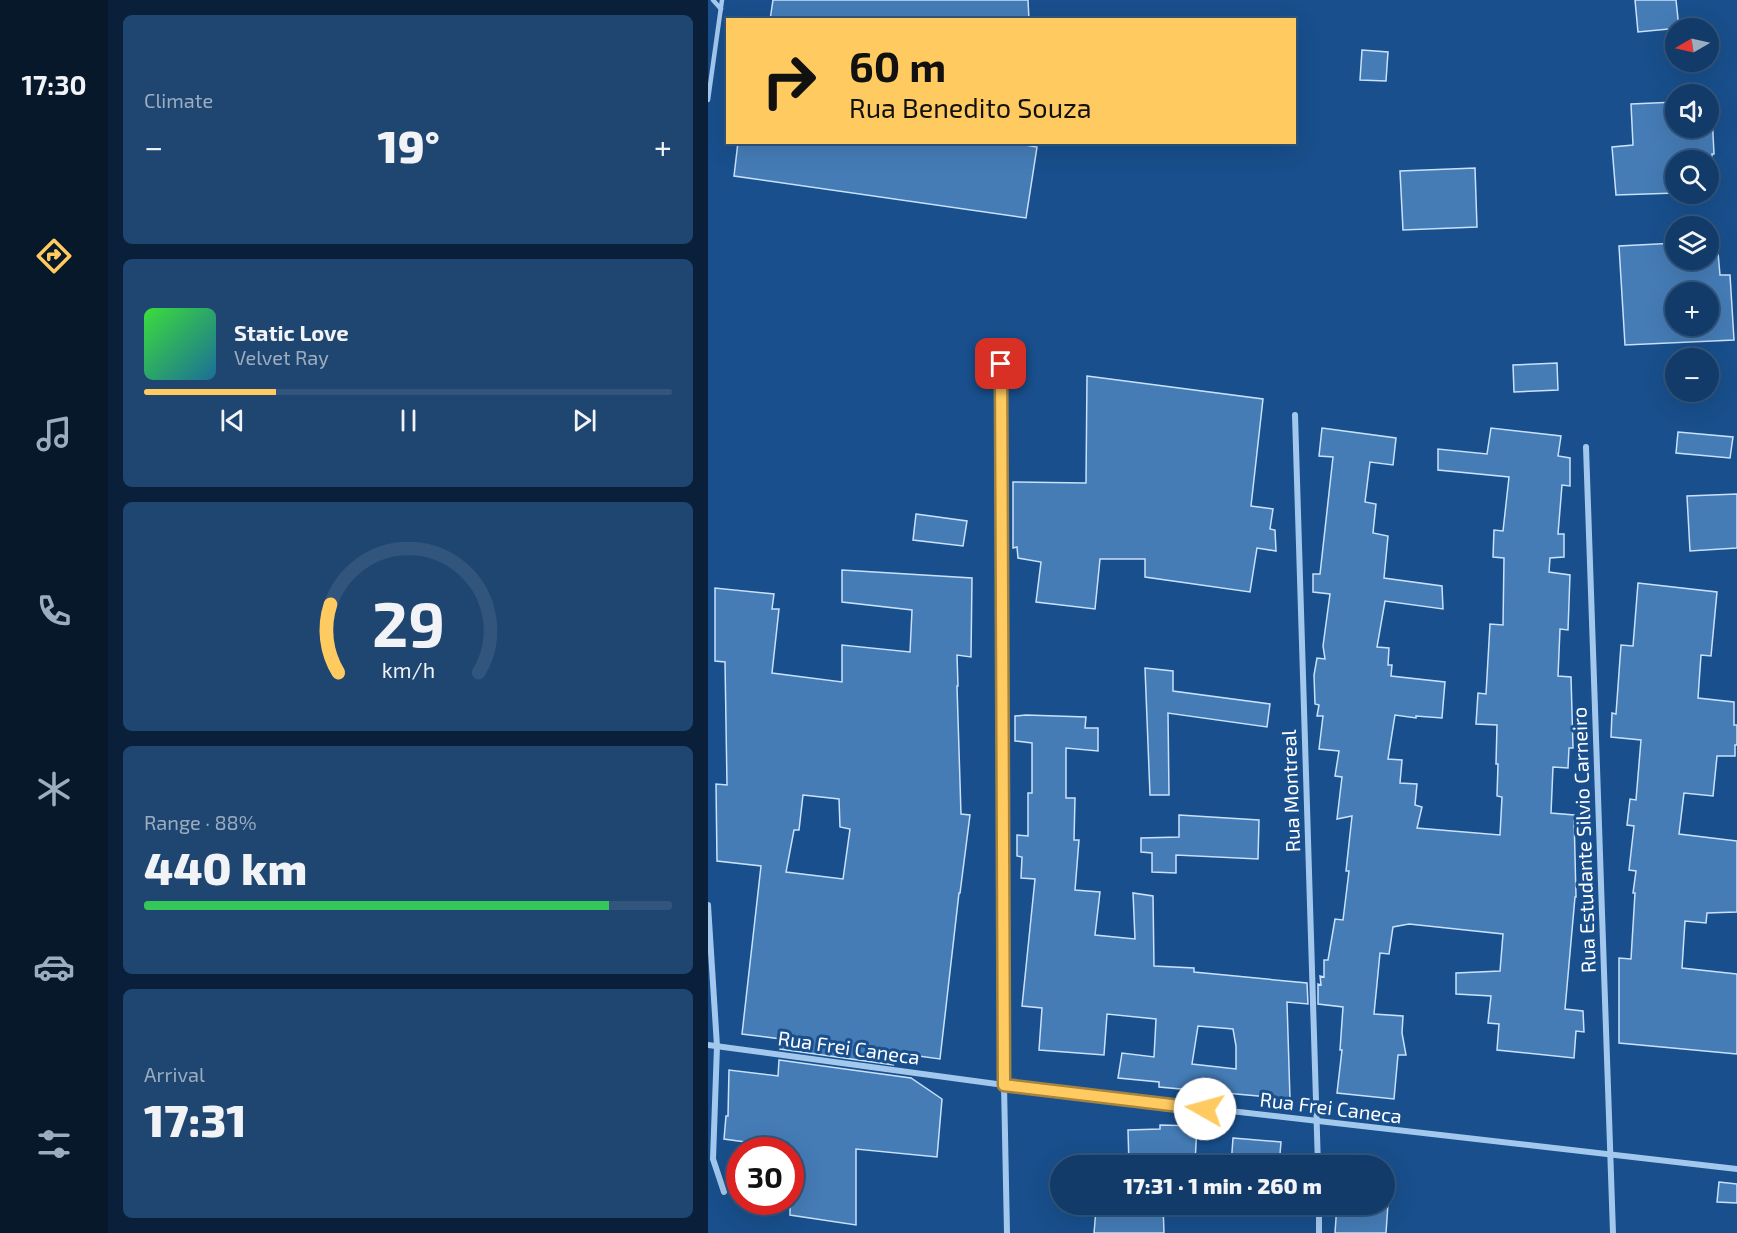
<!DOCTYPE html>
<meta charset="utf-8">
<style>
:root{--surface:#123b69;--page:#1f4671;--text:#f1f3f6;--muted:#9cadc0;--line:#31557d;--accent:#ffcb60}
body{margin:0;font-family:"Exo 2",sans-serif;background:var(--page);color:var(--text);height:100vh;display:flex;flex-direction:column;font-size:22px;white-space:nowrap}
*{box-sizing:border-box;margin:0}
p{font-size:20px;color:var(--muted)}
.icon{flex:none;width:33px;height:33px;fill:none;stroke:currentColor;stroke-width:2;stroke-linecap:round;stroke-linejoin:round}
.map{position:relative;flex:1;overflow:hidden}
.details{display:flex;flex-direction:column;gap:15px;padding:15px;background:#0a203a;width:600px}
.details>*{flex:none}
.top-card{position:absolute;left:18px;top:18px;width:570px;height:126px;border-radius:0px;box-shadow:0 6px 24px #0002,0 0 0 2px var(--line);background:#ffcb60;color:#111;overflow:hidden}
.needle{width:39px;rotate:261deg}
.buttons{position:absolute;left:957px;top:18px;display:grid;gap:12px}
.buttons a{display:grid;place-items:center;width:54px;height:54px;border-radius:50%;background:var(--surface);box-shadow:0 6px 24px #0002,0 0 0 2px var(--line);font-size:30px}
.speed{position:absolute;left:18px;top:1137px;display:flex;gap:12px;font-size:30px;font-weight:700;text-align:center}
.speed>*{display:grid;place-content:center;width:78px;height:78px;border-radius:50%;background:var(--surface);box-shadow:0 6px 24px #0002,0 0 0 2px var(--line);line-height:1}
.speed .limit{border:9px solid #d22;background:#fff;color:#111}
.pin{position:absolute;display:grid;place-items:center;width:51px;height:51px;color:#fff;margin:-26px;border-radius:12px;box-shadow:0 3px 9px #0006}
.me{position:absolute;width:66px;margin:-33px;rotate:277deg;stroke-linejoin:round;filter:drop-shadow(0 0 4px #0008)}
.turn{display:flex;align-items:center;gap:21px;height:126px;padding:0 24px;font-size:27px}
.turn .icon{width:78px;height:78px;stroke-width:2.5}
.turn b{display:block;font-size:42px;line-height:51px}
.big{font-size:45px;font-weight:800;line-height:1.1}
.details .widget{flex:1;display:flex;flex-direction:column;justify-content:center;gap:9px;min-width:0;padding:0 21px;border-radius:9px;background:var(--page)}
.details .dial{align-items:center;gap:0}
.dial svg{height:156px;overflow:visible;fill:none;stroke:var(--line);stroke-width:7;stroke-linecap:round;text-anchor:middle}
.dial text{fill:var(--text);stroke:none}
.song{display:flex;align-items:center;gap:18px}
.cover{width:72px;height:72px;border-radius:9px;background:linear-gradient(135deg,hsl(120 70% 55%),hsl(200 70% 35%))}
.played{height:6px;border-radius:3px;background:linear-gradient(90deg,var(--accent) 25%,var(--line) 25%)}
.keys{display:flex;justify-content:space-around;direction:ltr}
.heat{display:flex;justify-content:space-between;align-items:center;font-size:33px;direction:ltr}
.charge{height:9px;border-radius:4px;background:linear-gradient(90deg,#34c759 88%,var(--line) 0)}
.trip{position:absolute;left:342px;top:1155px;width:345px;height:60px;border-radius:30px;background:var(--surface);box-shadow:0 6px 24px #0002,0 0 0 2px var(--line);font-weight:800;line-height:60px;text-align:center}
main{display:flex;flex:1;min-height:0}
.menu{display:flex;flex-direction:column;width:108px;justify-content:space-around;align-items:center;background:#07182a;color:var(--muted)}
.menu .icon{width:42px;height:42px}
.menu .active{color:var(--accent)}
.menu b{font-size:27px;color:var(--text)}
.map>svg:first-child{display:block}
.building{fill:#457cb6;stroke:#c9e1fa;stroke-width:1.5;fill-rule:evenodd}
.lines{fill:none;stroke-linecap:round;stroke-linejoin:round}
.service{stroke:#a3c8ee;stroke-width:4.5}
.minor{stroke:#a3c8ee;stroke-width:6}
.route-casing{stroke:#a6843e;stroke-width:15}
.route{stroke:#ffcb60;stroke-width:10}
.labels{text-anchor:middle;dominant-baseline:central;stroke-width:6;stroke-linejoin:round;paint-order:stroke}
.street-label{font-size:20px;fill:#fff;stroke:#184f8c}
</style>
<main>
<nav class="menu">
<b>17:30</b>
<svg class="icon active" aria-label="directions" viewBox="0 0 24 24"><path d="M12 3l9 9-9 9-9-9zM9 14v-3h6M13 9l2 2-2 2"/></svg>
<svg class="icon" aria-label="music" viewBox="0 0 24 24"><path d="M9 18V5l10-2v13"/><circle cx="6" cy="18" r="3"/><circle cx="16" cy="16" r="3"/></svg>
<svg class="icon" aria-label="phone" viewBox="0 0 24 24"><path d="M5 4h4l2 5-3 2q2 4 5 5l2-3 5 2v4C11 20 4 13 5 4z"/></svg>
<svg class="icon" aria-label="climate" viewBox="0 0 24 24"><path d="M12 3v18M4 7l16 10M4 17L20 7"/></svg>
<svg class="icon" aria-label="car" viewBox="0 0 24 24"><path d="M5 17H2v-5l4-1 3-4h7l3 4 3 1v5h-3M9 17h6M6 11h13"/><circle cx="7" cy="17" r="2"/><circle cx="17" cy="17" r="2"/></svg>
<svg class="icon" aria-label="filters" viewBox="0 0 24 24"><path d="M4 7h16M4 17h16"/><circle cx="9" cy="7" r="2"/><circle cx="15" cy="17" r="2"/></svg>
</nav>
<section class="details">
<div class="widget"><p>Climate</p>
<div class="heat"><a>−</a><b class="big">19°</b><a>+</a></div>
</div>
<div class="widget">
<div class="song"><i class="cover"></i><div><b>Static Love</b><p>Velvet Ray</p></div></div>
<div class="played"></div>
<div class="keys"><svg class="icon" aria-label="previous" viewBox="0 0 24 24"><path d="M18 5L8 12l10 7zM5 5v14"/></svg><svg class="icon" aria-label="pause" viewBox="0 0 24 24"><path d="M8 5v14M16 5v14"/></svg><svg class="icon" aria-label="next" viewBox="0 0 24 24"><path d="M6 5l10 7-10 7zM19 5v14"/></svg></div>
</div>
<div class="widget dial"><svg viewBox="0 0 100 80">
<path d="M14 69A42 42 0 1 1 86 69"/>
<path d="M14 69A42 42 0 0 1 10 34" stroke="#ffcb60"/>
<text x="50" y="56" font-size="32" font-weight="700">29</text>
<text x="50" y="72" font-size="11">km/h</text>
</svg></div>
<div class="widget"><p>Range · 88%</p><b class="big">440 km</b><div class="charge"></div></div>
<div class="widget"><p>Arrival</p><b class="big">17:31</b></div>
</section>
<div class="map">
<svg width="1029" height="1233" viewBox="0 0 1029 1233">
<rect width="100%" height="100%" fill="#184f8c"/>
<g class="building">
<polygon points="65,0 320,0 321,20 62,20"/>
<polygon points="927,0 968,0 971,28 930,32"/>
<polygon points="654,50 680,52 678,81 652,80"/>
<polygon points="968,102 968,128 1000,128 1000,115 1004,115 1006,154 1004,154 1004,191 1000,191 1000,160 968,160 968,193 908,195 904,147 925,145 923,104"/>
<polygon points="30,142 300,142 329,147 318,218 26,176"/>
<polygon points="767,168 769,227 695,230 692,171"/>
<path d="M1000 241H1009L1012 275H1022L1026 340 917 345 911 246 968 243V260H1000ZM968 292H1000V326H968Z"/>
<polygon points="849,363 850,390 806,392 805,365"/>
<polygon points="379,376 555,399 543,506 565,509 562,529 567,530 568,551 549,548 542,592 437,577 437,559 392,559 387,609 328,602 333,562 310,558 309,547 305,548 305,482 378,483"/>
<polygon points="614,428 688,438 685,465 662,462 657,502 668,504 665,533 680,536 676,578 734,586 735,609 677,601 669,647 681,648 680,665 684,665 683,676 737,682 734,718 708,716 708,718 687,715 680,759 694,760 692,783 709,784 707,805 714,807 709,828 792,835 794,797 789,796 790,764 788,764 789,725 768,724 770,693 778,694 782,624 795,625 796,558 785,557 786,530 795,531 801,477 730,470 730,449 779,454 783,428 853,436 850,456 862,458 862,486 854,485 850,534 856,534 856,557 842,558 841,572 862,575 860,630 852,629 850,676 863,677 865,748 861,748 860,768 845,767 843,813 866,815 868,897 867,897 857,1009 875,1011 876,1032 868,1031 866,1058 789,1050 791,1024 780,1023 783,996 748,994 748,973 792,971 795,934 701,924 685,927 681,954 672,953 666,1014 695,1016 694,1033 698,1055 690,1055 686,1099 629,1093 634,1050 632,1050 635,1007 610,1004 610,984 613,985 612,976 616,977 616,960 620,960 627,919 635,920 641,871 638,871 644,816 629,819 634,777 627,776 631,751 611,749 615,716 609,716 611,705 607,704 606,675 609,658 617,659 615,646 622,594 605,592 605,574 612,574 625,457 611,456"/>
<polygon points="970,432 1025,437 1022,458 968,453"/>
<polygon points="1029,494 1029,548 982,551 979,496"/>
<polygon points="208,514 259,521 255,546 205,540"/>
<path d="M134 570 264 578 263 657 249 655 250 686H249L253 814 262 815 252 893H251L232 1059 166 1050 186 1065 72 1049 73 1039 34 1034 53 866 9 861 8 784 19 785 17 662 7 661V588L66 594 64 609H71L64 673 134 682V645L202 652 204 610 134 602ZM95 795 131 799 132 827 142 829 135 879 78 872 86 830H91Z"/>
<polygon points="930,583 1009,592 1003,656 993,655 990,698 1026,702 1026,725 1029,725 1029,745 1027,745 1027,756 1009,756 1005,796 976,793 971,834 1029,841 1029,912 999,913 998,923 977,921 974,968 1029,974 1029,1054 911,1043 911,958 923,959 927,893 925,893 928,871 921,870 926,826 919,825 922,799 928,800 933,740 903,737 904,713 908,714 913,645 925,646"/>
<polygon points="437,668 465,671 465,691 562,704 559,727 460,713 461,795 442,795"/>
<path d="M318 715 378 717 377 728H390V751L358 748V798H367L366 840H371L367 890 392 892 387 935 427 939 425 893 445 896 446 966 486 968V972L599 983 600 1004 579 1002 582 1099 451 1087V1082L410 1078 414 1053 446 1057 448 1019 399 1014 396 1055 331 1050 334 1008 314 1006 327 879 313 878 314 857 309 856V835L320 836V793H324V743L307 741V716ZM490 1026 525 1029 528 1046V1069L484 1064Z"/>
<polygon points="471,815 551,820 550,859 468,855 468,873 444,872 444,853 433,852 433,838 471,837"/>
<polygon points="71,1060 203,1078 234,1099 229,1157 148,1149 148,1225 82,1215 82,1148 16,1139 18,1116 20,1116 21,1070 70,1076"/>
<polygon points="452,1125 489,1126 487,1163 452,1162 452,1166 421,1166 420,1130 452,1129"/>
<polygon points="525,1138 573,1142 571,1166 523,1166"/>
<polygon points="1011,1182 1029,1184 1029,1203 1009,1202"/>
<polygon points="417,1204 455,1204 456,1233 386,1233 388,1210 417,1213"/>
<polygon points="629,1204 680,1204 678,1233 627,1233"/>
</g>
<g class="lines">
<g class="service">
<polyline points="5,0 13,9"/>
<polyline points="0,100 14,0"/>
</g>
<g class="minor">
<polyline points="293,364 296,1085 299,1233"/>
<polyline points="587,415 610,1166"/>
<polyline points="878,447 905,1233"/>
<polyline points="0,905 9,1046 5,1159 16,1192"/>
<polyline points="0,1045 296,1085 1029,1169"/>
<polyline points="611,1204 611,1233"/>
</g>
</g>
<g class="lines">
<g class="route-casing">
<polyline id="route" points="293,364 296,1085 497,1109"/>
</g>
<use href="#route" class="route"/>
</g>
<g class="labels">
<g class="street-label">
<text transform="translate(582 791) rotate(-92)">Rua Montreal</text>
<text transform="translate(875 840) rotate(-92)">Rua Estudante Silvio Carneiro</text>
<text transform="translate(141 1047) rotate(8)">Rua Frei Caneca</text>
<text transform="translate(623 1107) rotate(7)">Rua Frei Caneca</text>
</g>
</g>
</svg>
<div class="buttons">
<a><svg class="needle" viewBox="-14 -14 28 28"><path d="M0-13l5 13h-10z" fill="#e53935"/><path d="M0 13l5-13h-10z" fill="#9cadc0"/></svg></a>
<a><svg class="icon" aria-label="sound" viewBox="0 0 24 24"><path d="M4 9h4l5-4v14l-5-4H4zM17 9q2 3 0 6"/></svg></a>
<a><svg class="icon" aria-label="search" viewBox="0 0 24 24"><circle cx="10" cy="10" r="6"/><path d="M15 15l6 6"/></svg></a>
<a><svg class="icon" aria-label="layers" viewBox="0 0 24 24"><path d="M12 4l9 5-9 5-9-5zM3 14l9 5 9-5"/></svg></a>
<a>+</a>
<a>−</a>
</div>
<div class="speed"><div class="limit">30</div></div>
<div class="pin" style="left:293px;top:364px;background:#d93025"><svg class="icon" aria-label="arrive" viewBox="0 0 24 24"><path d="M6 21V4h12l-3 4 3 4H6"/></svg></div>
<svg class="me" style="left:497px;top:1109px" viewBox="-20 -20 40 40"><circle r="19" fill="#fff"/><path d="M0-13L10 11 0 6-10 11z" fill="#ffcb60"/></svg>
<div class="trip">17:31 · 1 min · 260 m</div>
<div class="top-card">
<div class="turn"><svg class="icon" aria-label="right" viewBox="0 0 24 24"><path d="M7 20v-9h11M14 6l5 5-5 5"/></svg><div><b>60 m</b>Rua Benedito Souza</div></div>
</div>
</div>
</main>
